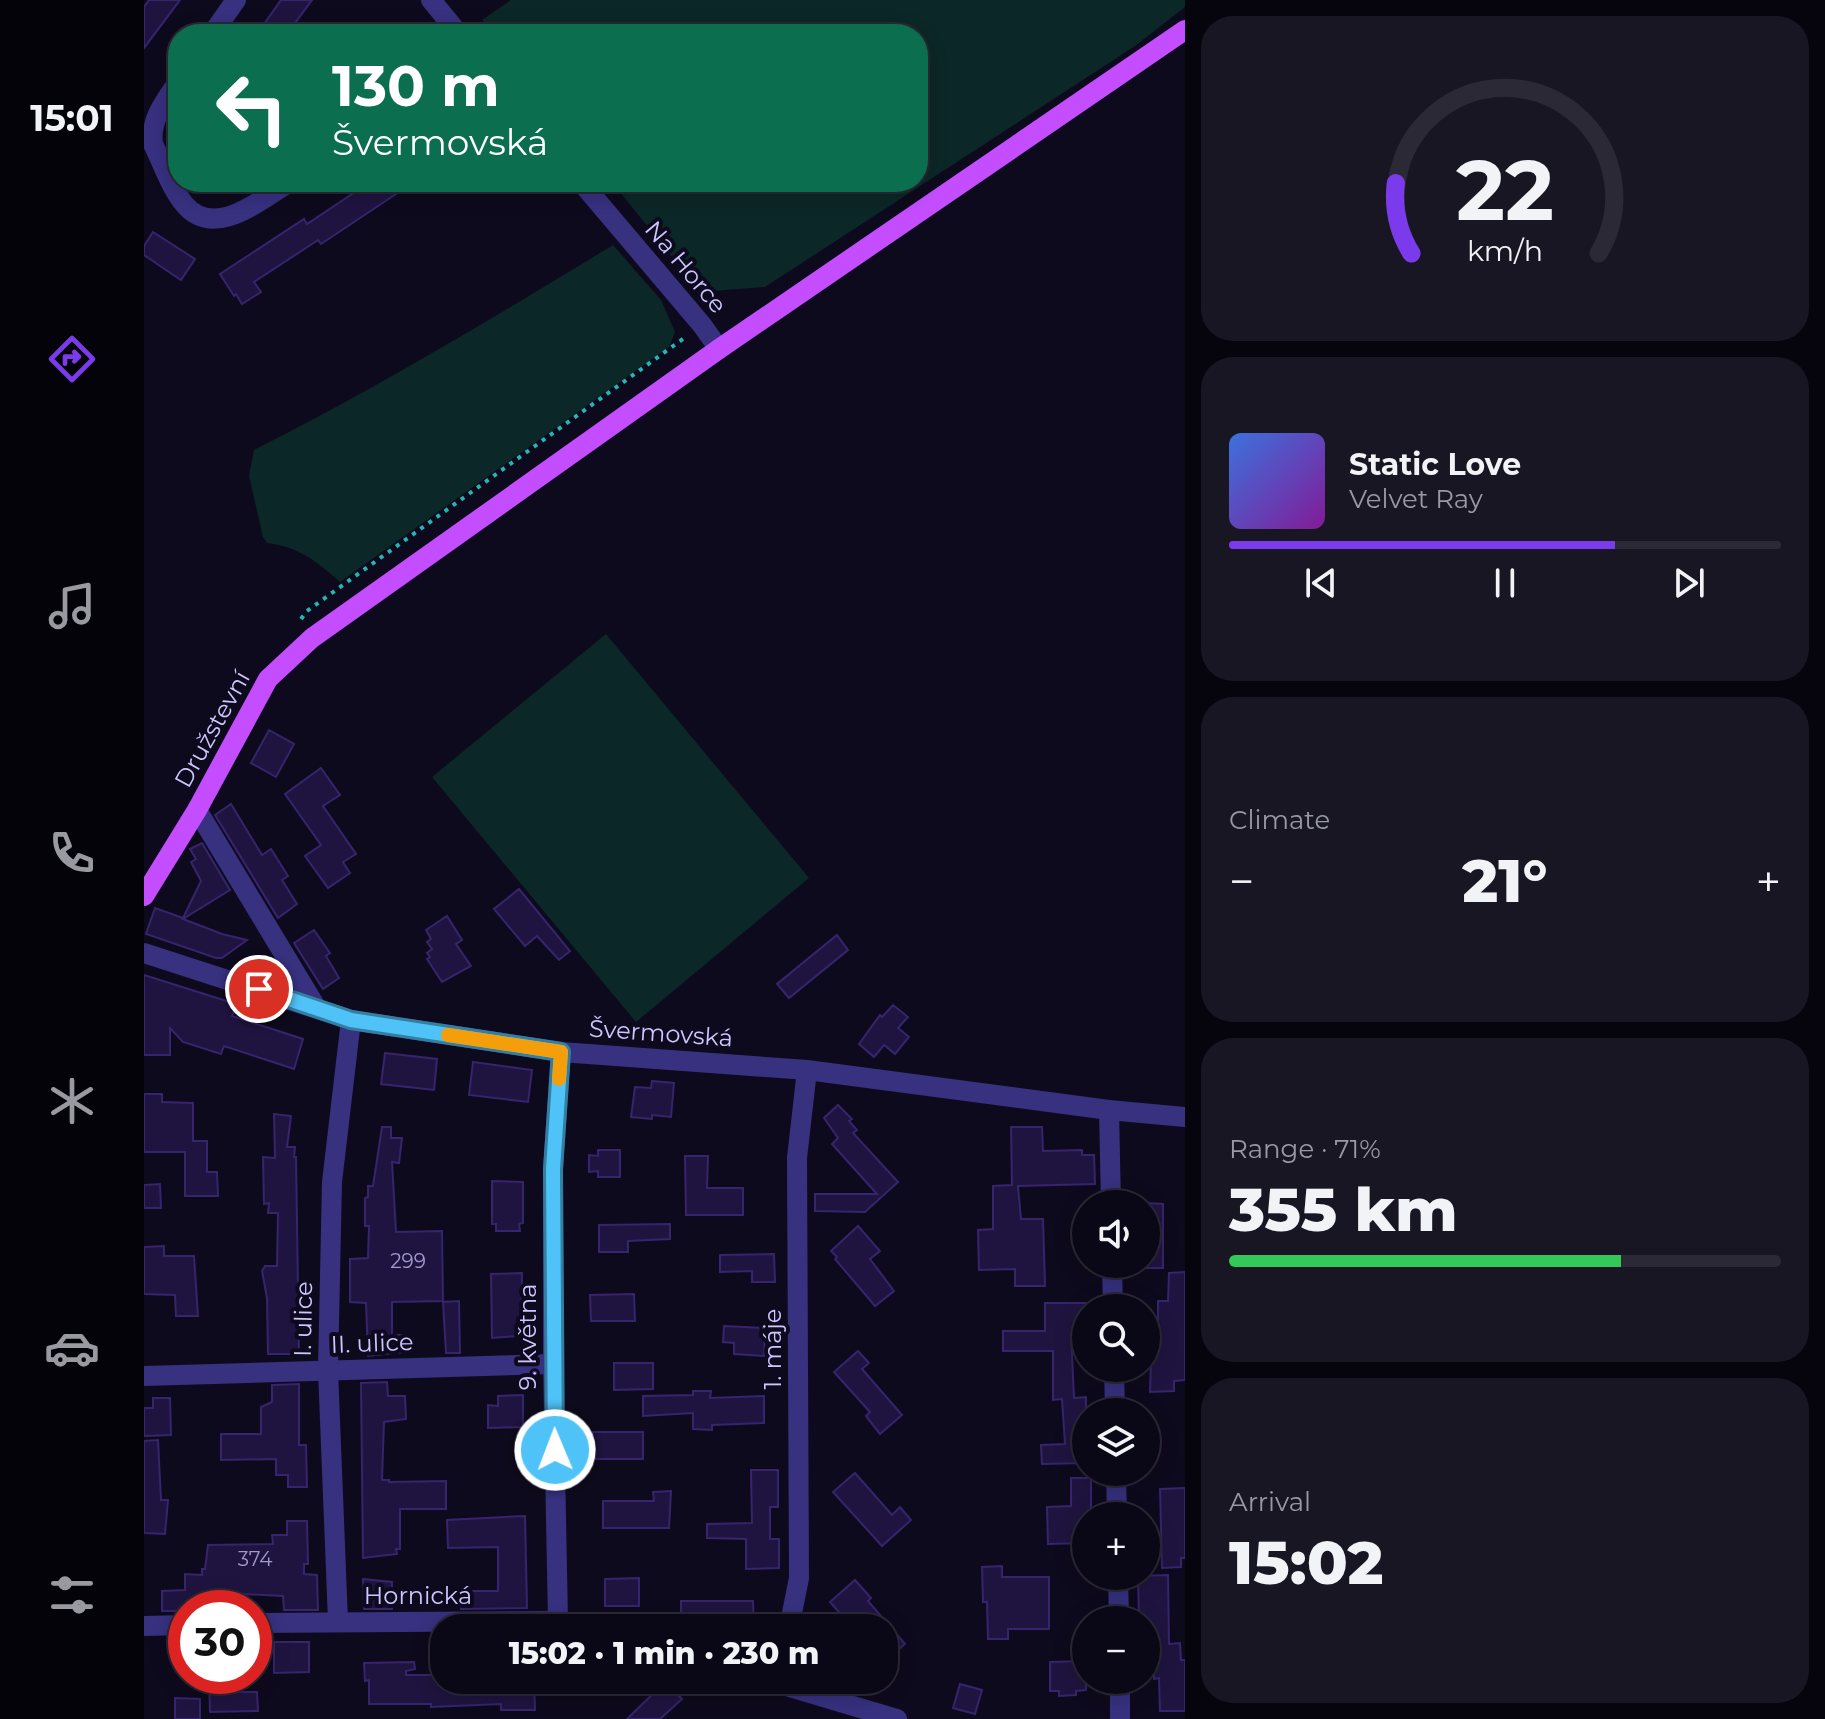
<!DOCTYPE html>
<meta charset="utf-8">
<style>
:root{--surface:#0a0816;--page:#181623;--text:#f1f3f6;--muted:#999aa1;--line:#2a2935;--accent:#7c3aed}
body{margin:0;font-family:Montserrat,sans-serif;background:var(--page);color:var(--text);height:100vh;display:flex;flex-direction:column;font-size:30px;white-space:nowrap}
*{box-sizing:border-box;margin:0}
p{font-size:26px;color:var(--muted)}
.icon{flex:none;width:44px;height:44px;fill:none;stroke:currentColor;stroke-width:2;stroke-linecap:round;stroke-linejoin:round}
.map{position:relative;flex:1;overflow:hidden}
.sheet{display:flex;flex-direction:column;gap:16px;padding:16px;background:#06040c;width:640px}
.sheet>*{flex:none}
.hud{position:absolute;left:24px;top:24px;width:760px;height:168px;border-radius:32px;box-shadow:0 4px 20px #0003,0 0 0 2px var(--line);background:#0b6e4f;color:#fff;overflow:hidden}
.tools{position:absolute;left:928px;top:1190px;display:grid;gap:16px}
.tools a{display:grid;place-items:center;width:88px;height:88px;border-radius:50%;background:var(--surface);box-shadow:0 4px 20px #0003,0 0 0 2px var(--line);font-size:40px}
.speed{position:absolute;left:24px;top:1590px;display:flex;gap:16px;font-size:40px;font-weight:700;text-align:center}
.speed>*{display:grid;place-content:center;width:104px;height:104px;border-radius:50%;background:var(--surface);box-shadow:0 4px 20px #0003,0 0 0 2px var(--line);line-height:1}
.speed .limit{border:12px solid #d22;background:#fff;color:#111}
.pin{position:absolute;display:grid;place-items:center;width:68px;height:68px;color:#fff;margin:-34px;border:4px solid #fff;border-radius:50%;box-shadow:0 2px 8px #0007}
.me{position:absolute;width:88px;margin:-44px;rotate:359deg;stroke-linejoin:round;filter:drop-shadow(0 0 6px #0008)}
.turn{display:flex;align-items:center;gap:28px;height:168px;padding:0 32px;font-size:36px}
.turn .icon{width:104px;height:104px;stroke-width:2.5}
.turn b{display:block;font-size:56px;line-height:68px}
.big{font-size:60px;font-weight:800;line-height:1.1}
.sheet .widget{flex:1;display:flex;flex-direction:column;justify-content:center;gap:12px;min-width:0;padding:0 28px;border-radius:32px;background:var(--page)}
.sheet .dial{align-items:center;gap:0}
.dial svg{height:208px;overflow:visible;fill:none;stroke:var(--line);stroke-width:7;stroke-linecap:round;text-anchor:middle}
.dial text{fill:var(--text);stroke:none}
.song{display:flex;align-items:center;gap:24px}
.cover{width:96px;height:96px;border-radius:12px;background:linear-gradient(135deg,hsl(220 70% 55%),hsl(290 70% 35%))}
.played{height:8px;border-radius:4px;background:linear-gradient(90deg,var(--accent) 70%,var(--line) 70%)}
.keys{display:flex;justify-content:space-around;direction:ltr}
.heat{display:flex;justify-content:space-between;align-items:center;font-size:44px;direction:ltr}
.charge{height:12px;border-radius:6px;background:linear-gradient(90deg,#34c759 71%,var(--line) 0)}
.trip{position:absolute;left:286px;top:1614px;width:468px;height:80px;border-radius:32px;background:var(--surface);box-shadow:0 4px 20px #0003,0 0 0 2px var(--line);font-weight:800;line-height:80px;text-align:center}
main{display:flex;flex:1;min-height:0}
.tab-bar{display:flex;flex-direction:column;width:144px;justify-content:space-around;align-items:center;background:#040309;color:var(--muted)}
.tab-bar .icon{width:56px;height:56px}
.tab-bar .selected{color:var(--accent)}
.tab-bar b{font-size:36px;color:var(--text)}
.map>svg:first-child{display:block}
.green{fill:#0c2727}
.building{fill:#1f143f;stroke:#36246d;stroke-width:2}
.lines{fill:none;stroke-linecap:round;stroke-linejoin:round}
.path{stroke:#23b6b3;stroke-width:4;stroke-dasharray:4 6;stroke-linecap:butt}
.minor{stroke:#373180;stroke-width:20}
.major{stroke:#c34dff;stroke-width:20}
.route-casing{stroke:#337fa1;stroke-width:20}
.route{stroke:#4fc3f7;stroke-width:14}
.slow{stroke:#f59e0b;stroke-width:14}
.labels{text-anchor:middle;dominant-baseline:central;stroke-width:8;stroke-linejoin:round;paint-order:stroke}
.number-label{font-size:20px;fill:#a29acf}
.street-label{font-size:24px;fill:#cec6ff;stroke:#0e0a1d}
</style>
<main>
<nav class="tab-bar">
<b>15:01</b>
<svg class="icon selected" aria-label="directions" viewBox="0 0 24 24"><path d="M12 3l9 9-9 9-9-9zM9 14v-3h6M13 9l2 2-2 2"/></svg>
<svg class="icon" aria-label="music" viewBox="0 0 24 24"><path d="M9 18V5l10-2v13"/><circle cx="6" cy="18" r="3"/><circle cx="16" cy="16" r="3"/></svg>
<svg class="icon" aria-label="phone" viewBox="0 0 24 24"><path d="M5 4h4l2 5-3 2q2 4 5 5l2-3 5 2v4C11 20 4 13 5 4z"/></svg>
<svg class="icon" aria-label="climate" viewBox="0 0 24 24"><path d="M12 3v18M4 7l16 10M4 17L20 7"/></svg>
<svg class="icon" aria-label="car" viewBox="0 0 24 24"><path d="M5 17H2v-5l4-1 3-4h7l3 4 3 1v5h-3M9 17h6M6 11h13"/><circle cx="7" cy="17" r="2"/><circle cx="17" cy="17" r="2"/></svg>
<svg class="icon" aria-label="filters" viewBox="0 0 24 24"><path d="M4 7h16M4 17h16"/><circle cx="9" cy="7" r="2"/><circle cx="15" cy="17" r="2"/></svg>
</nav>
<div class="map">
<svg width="1041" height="1719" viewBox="0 0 1041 1719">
<rect width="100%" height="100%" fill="#0e0a1d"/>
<g class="green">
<polygon points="367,0 1041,0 1041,7 991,46 621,287 568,291 536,267 468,182 774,182 774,34 349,34 338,20"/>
<path d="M469 245 517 300 531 332 525 347 196 582C174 562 153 546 123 543L119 537 105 476 110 450C233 388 351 317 469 245Z"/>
<polygon points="462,634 665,878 492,1022 288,777"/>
</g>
<g class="building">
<polygon points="5,0 36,0 0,48 0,7"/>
<polygon points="137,0 168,0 143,34 113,34"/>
<polygon points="226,182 270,182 177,244 174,240 110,282 117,292 98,304 92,294 90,296 76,274 160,219 163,224"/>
<polygon points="9,232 51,259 37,280 0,255 0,246"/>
<polygon points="125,730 150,744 132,777 107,763"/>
<polygon points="177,768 196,795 179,806 212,854 199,862 206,873 184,888 161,856 177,845 141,794"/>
<polygon points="87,804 118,855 127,849 144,876 138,880 153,904 134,918 71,815"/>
<polygon points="58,843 86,890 39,919 78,934 103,940 78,958 72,958 2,934 11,908 39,918 57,881 47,862 52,859 46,849"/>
<polygon points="375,889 426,951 415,960 393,936 381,946 350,909"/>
<polygon points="303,916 318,940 312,944 327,966 298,982 283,959 286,957 283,953 288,949 283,942 287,939 282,930"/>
<polygon points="170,930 186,953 182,956 195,978 179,989 150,943"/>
<polygon points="693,935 704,950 645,998 633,984"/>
<polygon points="0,975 92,1004 88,1016 159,1039 150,1069 80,1046 77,1054 39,1042 26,1028 26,1055 0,1055"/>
<polygon points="749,1005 764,1017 754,1028 765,1037 751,1054 740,1045 730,1057 715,1044 736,1015 738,1017"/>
<polygon points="241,1053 293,1059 290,1090 237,1084"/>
<polygon points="329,1062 388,1070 384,1102 325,1095"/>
<polygon points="508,1081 530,1083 527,1117 508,1115 508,1119 487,1117 491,1087 507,1088"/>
<polygon points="0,1094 18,1094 18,1102 49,1103 49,1141 63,1141 63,1172 73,1172 74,1196 41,1196 41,1152 0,1152"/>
<polygon points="694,1105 708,1119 705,1121 713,1130 709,1133 754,1182 721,1212 671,1211 671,1194 733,1194 688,1144 694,1138 680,1118"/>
<polygon points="130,1114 147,1116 143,1147 151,1147 150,1157 152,1157 155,1354 124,1354 123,1298 118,1271 121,1266 133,1266 134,1213 124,1213 125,1203 120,1204 119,1157 131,1158"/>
<polygon points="238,1127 247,1127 247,1138 258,1138 255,1163 248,1162 252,1232 298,1231 299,1301 248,1302 248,1335 258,1335 259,1352 224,1356 222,1303 206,1302 206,1259 224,1258 225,1226 221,1226 221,1198 224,1197 224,1186 229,1186"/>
<polygon points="867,1127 898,1127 899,1151 938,1150 938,1155 950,1155 951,1184 874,1186 877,1219 899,1219 901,1286 871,1286 871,1269 835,1270 834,1230 849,1229 849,1186 868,1185"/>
<polygon points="454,1150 476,1150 476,1177 454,1177 454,1171 445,1172 445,1155 454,1156"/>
<polygon points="541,1156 564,1156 563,1188 599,1188 599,1215 542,1215"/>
<polygon points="348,1181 379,1182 379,1223 375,1224 376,1231 352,1231 352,1224 348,1224"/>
<polygon points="16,1184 17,1208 0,1208 0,1185"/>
<polygon points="1003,1203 1019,1204 1019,1268 1002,1268"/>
<polygon points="526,1224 526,1239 484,1241 484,1252 455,1252 455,1225"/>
<polygon points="714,1226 736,1251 726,1259 750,1291 731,1306 691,1259 693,1257 687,1251"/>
<polygon points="20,1246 20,1256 50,1256 54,1316 32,1316 31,1295 0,1294 0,1247"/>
<polygon points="630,1254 631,1282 608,1282 608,1271 576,1272 576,1255"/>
<polygon points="1041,1272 1041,1380 1030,1381 1030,1391 1006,1392 1008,1327 1014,1327 1014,1301 1024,1301 1025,1273"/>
<polygon points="378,1273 377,1327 372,1327 372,1336 348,1338 347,1274"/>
<polygon points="490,1294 491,1321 447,1321 446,1295"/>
<polygon points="315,1301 316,1353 302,1353 299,1302"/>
<polygon points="901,1303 942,1303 942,1333 927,1333 930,1398 942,1397 942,1463 898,1464 897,1445 921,1444 918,1399 909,1400 909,1351 859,1351 859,1331 901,1331"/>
<polygon points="580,1326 621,1328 620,1356 590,1354 590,1343 579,1342"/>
<polygon points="714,1351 725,1363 718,1369 758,1415 736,1434 722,1416 726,1412 690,1372"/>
<polygon points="470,1363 509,1363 509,1389 470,1390"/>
<polygon points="243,1382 244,1396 261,1396 262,1419 240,1422 238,1480 245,1480 245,1482 302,1481 302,1509 256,1509 256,1549 252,1549 253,1554 219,1558 217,1383"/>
<polygon points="155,1384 155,1445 162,1445 163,1487 144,1487 144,1475 132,1475 132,1459 77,1460 77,1434 117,1434 117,1407 128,1402 128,1385"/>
<polygon points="549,1391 567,1391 566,1398 620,1396 620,1423 568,1425 568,1430 549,1429 549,1413 499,1416 499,1396 549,1395"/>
<polygon points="379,1395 379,1427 344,1428 344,1405 354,1406 354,1396"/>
<polygon points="9,1398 26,1398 27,1435 0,1436 0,1408 9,1408"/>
<rect x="449" y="1432" width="50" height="27"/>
<polygon points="14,1440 17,1500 24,1500 21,1534 0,1533 0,1441"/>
<polygon points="607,1470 634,1470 634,1507 626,1507 626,1539 635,1539 635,1568 602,1569 602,1539 563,1538 563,1524 608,1523"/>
<polygon points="711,1473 748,1515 756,1507 767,1520 738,1546 689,1492"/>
<polygon points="927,1478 947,1478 947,1516 942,1516 942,1543 904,1544 903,1507 927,1506"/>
<polygon points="1041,1488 1041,1558 1037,1558 1037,1567 1018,1568 1016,1489"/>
<polygon points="527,1491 525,1528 459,1528 459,1501 510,1501 509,1492"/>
<polygon points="381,1516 383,1608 317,1609 316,1591 354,1591 354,1547 304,1548 303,1520"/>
<polygon points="143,1521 163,1521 164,1564 160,1564 160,1574 173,1575 174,1610 140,1610 139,1596 99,1594 99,1608 42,1608 42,1611 18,1611 18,1591 41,1590 41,1574 58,1575 58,1569 61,1569 64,1545 129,1544 128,1535 143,1535"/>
<polygon points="858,1566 858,1577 905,1577 905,1629 864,1629 864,1639 844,1639 843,1602 839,1602 838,1567"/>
<polygon points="1024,1575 1025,1644 1036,1643 1037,1660 1041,1660 1041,1711 1016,1711 1015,1678 1010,1679 1010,1655 1002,1655 1002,1620 995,1620 994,1576"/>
<polygon points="495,1578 495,1606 461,1606 461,1579"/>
<polygon points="219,1579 248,1582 248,1609 220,1609"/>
<polygon points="711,1580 727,1598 724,1601 761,1644 740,1662 740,1628 709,1628 686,1602"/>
<polygon points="537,1601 609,1601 610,1628 537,1628"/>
<polygon points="130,1642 165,1642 165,1672 130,1673"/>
<polygon points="942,1661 942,1690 932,1691 932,1695 915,1696 915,1691 906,1691 906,1662"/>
<polygon points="270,1662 271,1669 262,1671 262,1675 300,1675 300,1680 390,1680 391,1710 357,1710 357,1704 287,1707 287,1704 225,1704 225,1680 221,1681 220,1663"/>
<polygon points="65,1676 88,1676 88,1692 113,1692 114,1711 66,1712"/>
<polygon points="521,1682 538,1699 516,1719 483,1719"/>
<polygon points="816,1684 838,1690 831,1714 809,1708"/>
<polygon points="31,1698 56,1699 56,1719 31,1719"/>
</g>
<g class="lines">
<polyline class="path" points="157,619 163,611 543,336"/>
<g class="minor">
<polyline points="287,0 315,34"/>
<polyline points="68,34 92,0"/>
<path d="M34 82C20 102 6 120 9 144 19 164 27 189 41 205 71 240 117 199 146 182"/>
<polyline points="437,182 558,325 575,349"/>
<polyline points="53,810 172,1007"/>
<polyline points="0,953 207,1020 417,1052 663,1070 965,1110 1041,1117"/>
<polyline points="965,1110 967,1204"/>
<polyline points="968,1264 969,1308"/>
<polyline points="970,1368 971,1412"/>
<polyline points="0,1376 409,1364"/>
<polyline points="972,1472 973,1516"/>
<polyline points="974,1576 975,1620"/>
<polyline points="194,1621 184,1370 188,1182 207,1020"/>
<polyline points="414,1621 409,1364 409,1169 417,1052"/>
<polyline points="110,1623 414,1621 438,1628"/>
<polyline points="0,1626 42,1625"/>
<polyline points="645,1628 655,1578 653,1158 663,1070"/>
<polyline points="622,1680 753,1719"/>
<polyline points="976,1680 976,1719"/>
</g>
<polyline class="major" points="0,896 53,810 124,679 168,638 575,349 1041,30"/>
</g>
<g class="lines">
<g class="route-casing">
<polyline id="route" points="115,989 207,1020 417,1052 409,1169 411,1450"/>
</g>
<use href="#route" class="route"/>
<polyline class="slow" points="304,1035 417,1052 415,1079"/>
</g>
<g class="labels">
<g class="number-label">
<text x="264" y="1261">299</text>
<text x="111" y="1559">374</text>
</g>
<g class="street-label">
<text transform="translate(542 267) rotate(50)">Na Horce</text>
<text transform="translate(68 729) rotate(-61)">Družstevní</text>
<text transform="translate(517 1033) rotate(4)">Švermovská</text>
<text transform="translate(159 1319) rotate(-89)">I. ulice</text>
<text transform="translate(383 1337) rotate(-90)">9. května</text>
<text transform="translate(228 1343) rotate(-2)">II. ulice</text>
<text transform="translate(628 1349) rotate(-90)">1. máje</text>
<text x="274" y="1595">Hornická</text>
</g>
</g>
</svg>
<div class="tools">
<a><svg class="icon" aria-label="sound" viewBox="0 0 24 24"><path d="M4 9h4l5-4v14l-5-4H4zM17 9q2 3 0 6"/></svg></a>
<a><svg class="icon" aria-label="search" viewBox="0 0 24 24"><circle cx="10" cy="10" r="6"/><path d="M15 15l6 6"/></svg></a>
<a><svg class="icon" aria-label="layers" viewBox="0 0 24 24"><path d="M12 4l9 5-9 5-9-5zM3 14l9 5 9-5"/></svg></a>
<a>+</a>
<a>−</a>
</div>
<div class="speed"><div class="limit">30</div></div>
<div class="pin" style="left:115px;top:989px;background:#d93025"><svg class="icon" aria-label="arrive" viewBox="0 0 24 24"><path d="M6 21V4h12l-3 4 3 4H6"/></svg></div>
<svg class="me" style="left:411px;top:1450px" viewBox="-20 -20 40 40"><circle r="17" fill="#4fc3f7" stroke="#fff" stroke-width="3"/><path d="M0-11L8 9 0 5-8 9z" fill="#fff"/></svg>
<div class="trip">15:02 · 1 min · 230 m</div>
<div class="hud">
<div class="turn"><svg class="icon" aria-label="left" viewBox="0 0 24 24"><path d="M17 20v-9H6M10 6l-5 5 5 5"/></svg><div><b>130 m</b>Švermovská</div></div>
</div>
</div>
<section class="sheet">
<div class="widget dial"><svg viewBox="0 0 100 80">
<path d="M14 69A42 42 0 1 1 86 69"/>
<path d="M14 69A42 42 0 0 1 8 42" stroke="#7c3aed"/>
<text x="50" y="56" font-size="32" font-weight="700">22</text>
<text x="50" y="72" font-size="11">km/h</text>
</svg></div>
<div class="widget">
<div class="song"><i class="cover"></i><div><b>Static Love</b><p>Velvet Ray</p></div></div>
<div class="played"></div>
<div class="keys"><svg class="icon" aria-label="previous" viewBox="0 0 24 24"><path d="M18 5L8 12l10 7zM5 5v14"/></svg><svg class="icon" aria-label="pause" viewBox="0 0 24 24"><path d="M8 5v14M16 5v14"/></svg><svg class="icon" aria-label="next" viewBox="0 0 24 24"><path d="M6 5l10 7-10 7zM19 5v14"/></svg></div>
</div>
<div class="widget"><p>Climate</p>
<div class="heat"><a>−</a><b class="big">21°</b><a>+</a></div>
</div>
<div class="widget"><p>Range · 71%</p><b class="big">355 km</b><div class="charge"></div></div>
<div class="widget"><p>Arrival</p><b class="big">15:02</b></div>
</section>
</main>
